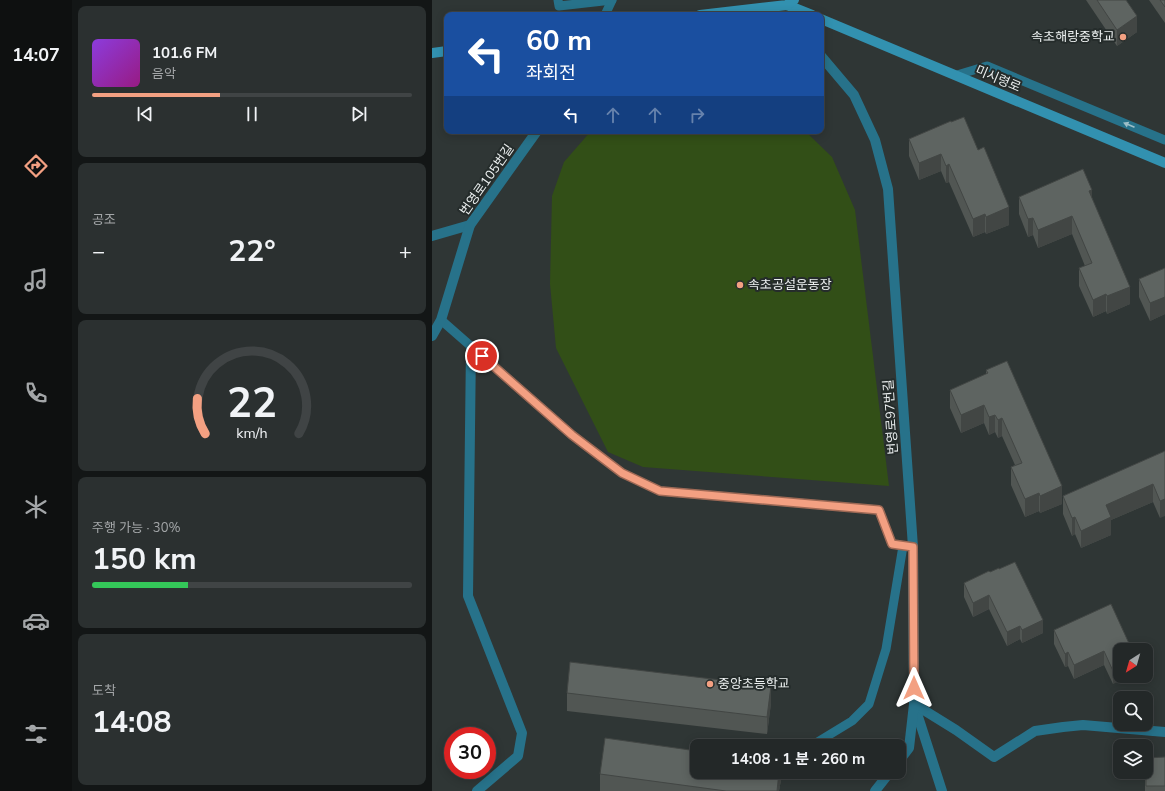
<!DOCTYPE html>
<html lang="ko">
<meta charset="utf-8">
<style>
:root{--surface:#232828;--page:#2b3030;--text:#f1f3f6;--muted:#a3a6a8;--line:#404445;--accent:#f3a082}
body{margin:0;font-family:"Nunito Sans","Noto Sans KR",sans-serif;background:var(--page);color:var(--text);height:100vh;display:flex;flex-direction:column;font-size:15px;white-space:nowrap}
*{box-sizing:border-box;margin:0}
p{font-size:13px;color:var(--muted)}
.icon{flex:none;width:22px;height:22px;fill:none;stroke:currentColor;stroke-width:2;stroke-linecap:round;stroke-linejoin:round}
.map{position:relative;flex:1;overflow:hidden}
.details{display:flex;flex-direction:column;gap:6px;padding:6px;background:#131616;width:360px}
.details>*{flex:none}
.banner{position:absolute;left:12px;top:12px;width:380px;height:122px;border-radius:8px;box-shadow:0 2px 10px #0003,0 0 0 1px var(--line);background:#1a4fa0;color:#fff;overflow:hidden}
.needle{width:26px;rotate:217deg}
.tools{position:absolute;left:681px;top:643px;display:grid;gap:8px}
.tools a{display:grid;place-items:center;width:40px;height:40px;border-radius:8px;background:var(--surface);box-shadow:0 2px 10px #0003,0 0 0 1px var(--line);font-size:20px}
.speed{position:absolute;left:12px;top:727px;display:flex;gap:8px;font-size:20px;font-weight:700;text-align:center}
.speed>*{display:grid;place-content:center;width:52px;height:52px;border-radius:50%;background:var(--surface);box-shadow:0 2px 10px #0003,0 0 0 1px var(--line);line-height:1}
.speed .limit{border:6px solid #d22;background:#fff;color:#111}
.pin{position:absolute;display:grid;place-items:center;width:34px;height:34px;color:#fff;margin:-17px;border:2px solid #fff;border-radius:50%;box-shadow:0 1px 4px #0007}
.me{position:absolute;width:44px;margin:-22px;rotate:0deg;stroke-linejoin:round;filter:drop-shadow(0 0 3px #0008)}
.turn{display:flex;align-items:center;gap:14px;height:84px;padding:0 16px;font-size:18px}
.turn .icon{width:52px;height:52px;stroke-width:2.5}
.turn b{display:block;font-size:28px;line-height:34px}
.lanes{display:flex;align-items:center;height:38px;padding:0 16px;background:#0003;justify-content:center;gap:20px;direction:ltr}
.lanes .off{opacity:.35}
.big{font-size:30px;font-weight:700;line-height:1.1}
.details .card{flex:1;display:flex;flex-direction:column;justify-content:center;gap:6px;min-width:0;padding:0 14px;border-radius:8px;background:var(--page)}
.details .dial{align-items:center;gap:0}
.dial svg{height:104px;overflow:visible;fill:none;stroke:var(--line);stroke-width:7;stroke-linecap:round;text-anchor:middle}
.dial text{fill:var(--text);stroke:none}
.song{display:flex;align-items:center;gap:12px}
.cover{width:48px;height:48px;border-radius:6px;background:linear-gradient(135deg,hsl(270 70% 55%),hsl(310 70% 35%))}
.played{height:4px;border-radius:2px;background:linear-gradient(90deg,var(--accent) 40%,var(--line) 40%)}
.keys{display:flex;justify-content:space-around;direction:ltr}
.heat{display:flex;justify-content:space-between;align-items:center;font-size:22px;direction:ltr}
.charge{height:6px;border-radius:3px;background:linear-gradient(90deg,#34c759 30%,var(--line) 0)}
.trip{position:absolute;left:258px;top:739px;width:216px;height:40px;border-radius:8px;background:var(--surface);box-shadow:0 2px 10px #0003,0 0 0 1px var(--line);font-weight:700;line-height:40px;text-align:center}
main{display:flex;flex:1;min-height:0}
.menu{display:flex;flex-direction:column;width:72px;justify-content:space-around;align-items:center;background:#0e1010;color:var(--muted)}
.menu .icon{width:28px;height:28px}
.menu .selected{color:var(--accent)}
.menu b{font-size:18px;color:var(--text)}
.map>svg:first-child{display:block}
.green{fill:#324f17}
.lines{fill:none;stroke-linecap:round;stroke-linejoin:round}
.lane{stroke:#27728a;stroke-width:9}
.street{stroke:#27728a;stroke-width:10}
.secondary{stroke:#3291b0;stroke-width:10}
.wall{fill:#515653}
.shaded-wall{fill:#424644}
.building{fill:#5e6461;stroke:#424644}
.oneway{fill:#9dbec7}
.route-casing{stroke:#9e6854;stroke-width:10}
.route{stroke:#f3a082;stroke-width:7}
.poi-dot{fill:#f3a082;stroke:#252c2b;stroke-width:1.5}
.labels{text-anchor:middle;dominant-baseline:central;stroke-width:4;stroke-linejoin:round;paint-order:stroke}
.poi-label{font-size:13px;fill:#ecf0f0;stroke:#252c2b;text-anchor:start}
.street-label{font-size:13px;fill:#ecf0f0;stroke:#252c2b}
</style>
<main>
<nav class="menu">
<b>14:07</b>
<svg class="icon selected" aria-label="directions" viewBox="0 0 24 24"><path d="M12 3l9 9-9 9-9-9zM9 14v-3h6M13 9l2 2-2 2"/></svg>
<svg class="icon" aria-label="music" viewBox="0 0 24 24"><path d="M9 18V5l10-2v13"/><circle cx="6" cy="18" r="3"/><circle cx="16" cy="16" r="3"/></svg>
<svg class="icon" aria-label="phone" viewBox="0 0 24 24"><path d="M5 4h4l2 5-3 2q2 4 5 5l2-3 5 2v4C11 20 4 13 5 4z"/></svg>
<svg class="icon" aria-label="climate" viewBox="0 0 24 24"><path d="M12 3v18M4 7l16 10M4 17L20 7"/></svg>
<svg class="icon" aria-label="car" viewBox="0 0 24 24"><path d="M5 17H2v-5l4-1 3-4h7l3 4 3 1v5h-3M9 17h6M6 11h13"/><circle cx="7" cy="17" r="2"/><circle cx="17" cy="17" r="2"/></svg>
<svg class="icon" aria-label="filters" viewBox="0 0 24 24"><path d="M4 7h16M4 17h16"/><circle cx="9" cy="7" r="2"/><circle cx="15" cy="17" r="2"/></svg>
</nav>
<section class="details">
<div class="card">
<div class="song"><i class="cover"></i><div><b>101.6 FM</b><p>음악</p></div></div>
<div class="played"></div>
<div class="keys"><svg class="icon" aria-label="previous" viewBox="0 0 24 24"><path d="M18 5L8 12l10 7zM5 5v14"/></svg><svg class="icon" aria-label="pause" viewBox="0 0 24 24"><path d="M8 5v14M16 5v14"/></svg><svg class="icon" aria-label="next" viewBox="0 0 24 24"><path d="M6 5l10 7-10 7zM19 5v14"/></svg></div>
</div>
<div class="card"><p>공조</p>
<div class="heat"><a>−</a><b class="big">22°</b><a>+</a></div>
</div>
<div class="card dial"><svg viewBox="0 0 100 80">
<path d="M14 69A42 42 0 1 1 86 69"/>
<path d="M14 69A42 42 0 0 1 8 42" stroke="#f3a082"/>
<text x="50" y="56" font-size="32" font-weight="700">22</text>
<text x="50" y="72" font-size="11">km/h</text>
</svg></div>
<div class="card"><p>주행 가능 · 30%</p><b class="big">150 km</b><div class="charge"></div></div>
<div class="card"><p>도착</p><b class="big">14:08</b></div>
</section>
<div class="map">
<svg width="733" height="791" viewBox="0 0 733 791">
<rect width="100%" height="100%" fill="#2f3635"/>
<polygon class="green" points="159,131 373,131 400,157 423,210 457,486 211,467 176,452 124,348 118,284 120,196 132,162"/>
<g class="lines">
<g class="lane">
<polyline points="126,0 127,6 180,0"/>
<polyline points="173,15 180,0"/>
<polyline points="525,75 555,66 733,140"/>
<polyline points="9,320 140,435 190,473 228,491 447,510 460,544 481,547"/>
<polyline points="379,746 420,721 437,704 454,649 471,546"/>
</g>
<g class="street">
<polyline points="389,56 422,95 443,140 456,189 481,547 482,704 510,791"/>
<polyline points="0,236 38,225"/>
<polyline points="0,336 9,320 38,225 105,131"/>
<polyline points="39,346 36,596 90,733 86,756 45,791"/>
<polyline points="467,761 477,748 482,704 524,730 562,757 603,731 631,727 651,725 733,732"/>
<polyline points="443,791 458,772"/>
</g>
<g class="secondary">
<polyline points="355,5 380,15"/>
<polyline points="268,15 355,5 362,0"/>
<polyline points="389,19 733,163"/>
<polyline points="0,53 15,51"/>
</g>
</g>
<g class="wall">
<polygon points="654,0 694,0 705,32 685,46"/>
<polygon points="717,0 733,0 733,23"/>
<polygon points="519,121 577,225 554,234 553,232 541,237 517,182 514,183 509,171 487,180 477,156 477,139"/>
<polygon points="587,197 660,198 698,304 675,314 674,311 661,317 647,286 647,268 653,266 640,234 606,248 601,235 596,237 587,214"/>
<polygon points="733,268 733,314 718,321 707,297 707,279"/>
<polygon points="554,370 630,504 608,513 607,511 593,517 579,485 579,467 583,465 570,436 566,438 563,432 557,435 552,423 529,433 518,408 518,390 554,374"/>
<polygon points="733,451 728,518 721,502 679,520 679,535 649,548 643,534 640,536 631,514 631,496"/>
<polygon points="557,571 611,633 590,643 588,639 575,646 557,609 541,617 532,597 532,583"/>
<polygon points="622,630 700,650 681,684 672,665 642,679 636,666 633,667 622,644"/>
<polygon points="135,693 339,703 335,734 135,711"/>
<polygon points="733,757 733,791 713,791 713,772 714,772"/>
<polygon points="349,772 349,780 347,791 168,791 168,774"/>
</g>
<g class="shaded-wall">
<polygon points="705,16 705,32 685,46 685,30"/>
<polygon points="509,154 509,171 487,180 487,163"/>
<polygon points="517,164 517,182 514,183 514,166"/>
<polygon points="660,190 660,207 657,191"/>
<polygon points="577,207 577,225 554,234 554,217"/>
<polygon points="553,214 553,232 541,237 541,219"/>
<polygon points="640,216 640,234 606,248 606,230"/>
<polygon points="601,218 601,235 596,237 596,219"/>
<polygon points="698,287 698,304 675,314 675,296"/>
<polygon points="674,294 674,311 661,317 661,300"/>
<polygon points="733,297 733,314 718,321 718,303"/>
<polygon points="552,405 552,423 529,433 529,415"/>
<polygon points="563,415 563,432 557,435 557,417"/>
<polygon points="570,418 570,436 566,438 566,420"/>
<polygon points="721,484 721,502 679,520 679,535 649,548 649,531 674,505"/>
<polygon points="630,486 630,504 608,513 608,496"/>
<polygon points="607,493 607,511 593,517 593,499"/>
<polygon points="733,499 733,516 728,518 728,501"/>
<polygon points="643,517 643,534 640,536 640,518"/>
<polygon points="557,595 557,609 541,617 541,603"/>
<polygon points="611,620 611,633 590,643 590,630"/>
<polygon points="588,626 588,639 575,646 575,632"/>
<polygon points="672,651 672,665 642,679 642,665"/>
<polygon points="636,652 636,666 633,667 633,654"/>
<polygon points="688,667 688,676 699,676 681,684 681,671"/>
<polygon points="339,686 339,703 335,734 335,717"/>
<polygon points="347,772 349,772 349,780 347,791 345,791"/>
</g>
<g class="building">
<polygon points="665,0 694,0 705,16 685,30"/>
<polygon points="728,0 733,0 733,7"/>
<polygon points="532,117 546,150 552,147 577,207 554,217 553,214 541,219 517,164 514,166 509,154 487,163 477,139 519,121 519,122"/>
<polygon points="651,169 660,190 657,191 698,287 675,296 674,294 661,300 647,268 660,263 640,216 606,230 601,218 596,219 587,197"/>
<polygon points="733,268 733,297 718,303 707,279"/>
<polygon points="575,361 630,486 608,496 607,493 593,499 579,467 590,463 570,418 566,420 563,415 557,417 552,405 529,415 518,390 556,373 554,370"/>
<polygon points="733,451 733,499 728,501 721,484 674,505 679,517 649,531 643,517 640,518 631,496"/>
<polygon points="583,562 611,620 590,630 588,626 575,632 557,595 541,603 532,583 557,571 558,572 567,568 567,569"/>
<polygon points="679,604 700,650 688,650 688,667 681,671 672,651 642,665 636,652 633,654 622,630"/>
<polygon points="138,662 339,686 335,717 135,693"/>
<polygon points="173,738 265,751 265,772 347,772 345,791 294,791 168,774"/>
<polygon points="733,757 733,786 714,786 714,758"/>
</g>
<defs><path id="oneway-solid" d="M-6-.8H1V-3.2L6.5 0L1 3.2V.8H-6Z"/></defs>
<use class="oneway" href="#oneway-solid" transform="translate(697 125) rotate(-157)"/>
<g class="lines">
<g class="route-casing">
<polyline id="route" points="50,356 140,435 190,473 228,491 447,510 460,544 481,547 482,688"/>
</g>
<use href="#route" class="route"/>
</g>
<g class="poi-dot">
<circle cx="691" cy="37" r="4"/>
<circle cx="308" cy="285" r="4"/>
<circle cx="278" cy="684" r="4"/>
</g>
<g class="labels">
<g class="poi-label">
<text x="683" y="37" text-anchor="end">속초해랑중학교</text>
<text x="316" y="285">속초공설운동장</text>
<text x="286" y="684">중앙초등학교</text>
</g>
<g class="street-label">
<text transform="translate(566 79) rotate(23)">미시령로</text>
<text transform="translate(55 180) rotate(-55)">번영로105번길</text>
<text transform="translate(459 417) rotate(-94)">번영로97번길</text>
</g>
</g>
</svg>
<div class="tools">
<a><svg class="needle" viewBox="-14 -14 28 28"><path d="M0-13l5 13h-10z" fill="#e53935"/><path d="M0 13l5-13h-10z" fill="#a3a6a8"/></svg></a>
<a><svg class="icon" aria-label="search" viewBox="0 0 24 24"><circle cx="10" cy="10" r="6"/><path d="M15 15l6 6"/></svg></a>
<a><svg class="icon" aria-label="layers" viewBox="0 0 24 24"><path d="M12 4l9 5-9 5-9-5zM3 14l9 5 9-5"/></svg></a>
</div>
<div class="speed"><div class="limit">30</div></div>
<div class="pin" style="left:50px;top:356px;background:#d93025"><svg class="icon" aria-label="arrive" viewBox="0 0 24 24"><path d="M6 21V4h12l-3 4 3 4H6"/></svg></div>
<svg class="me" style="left:482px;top:688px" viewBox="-20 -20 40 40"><path d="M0-17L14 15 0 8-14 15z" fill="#f3a082" stroke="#fff" stroke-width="4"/></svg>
<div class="trip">14:08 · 1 분 · 260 m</div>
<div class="banner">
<div class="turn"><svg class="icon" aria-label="left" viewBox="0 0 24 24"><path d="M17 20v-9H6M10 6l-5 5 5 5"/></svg><div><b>60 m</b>좌회전</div></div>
<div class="lanes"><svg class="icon" aria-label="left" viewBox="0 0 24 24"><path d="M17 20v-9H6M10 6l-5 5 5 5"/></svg><svg class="icon off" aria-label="ahead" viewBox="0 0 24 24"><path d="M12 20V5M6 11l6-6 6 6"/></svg><svg class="icon off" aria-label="ahead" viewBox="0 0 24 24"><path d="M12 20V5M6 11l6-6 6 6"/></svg><svg class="icon off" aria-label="right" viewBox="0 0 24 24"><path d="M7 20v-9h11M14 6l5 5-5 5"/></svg></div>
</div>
</div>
</main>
